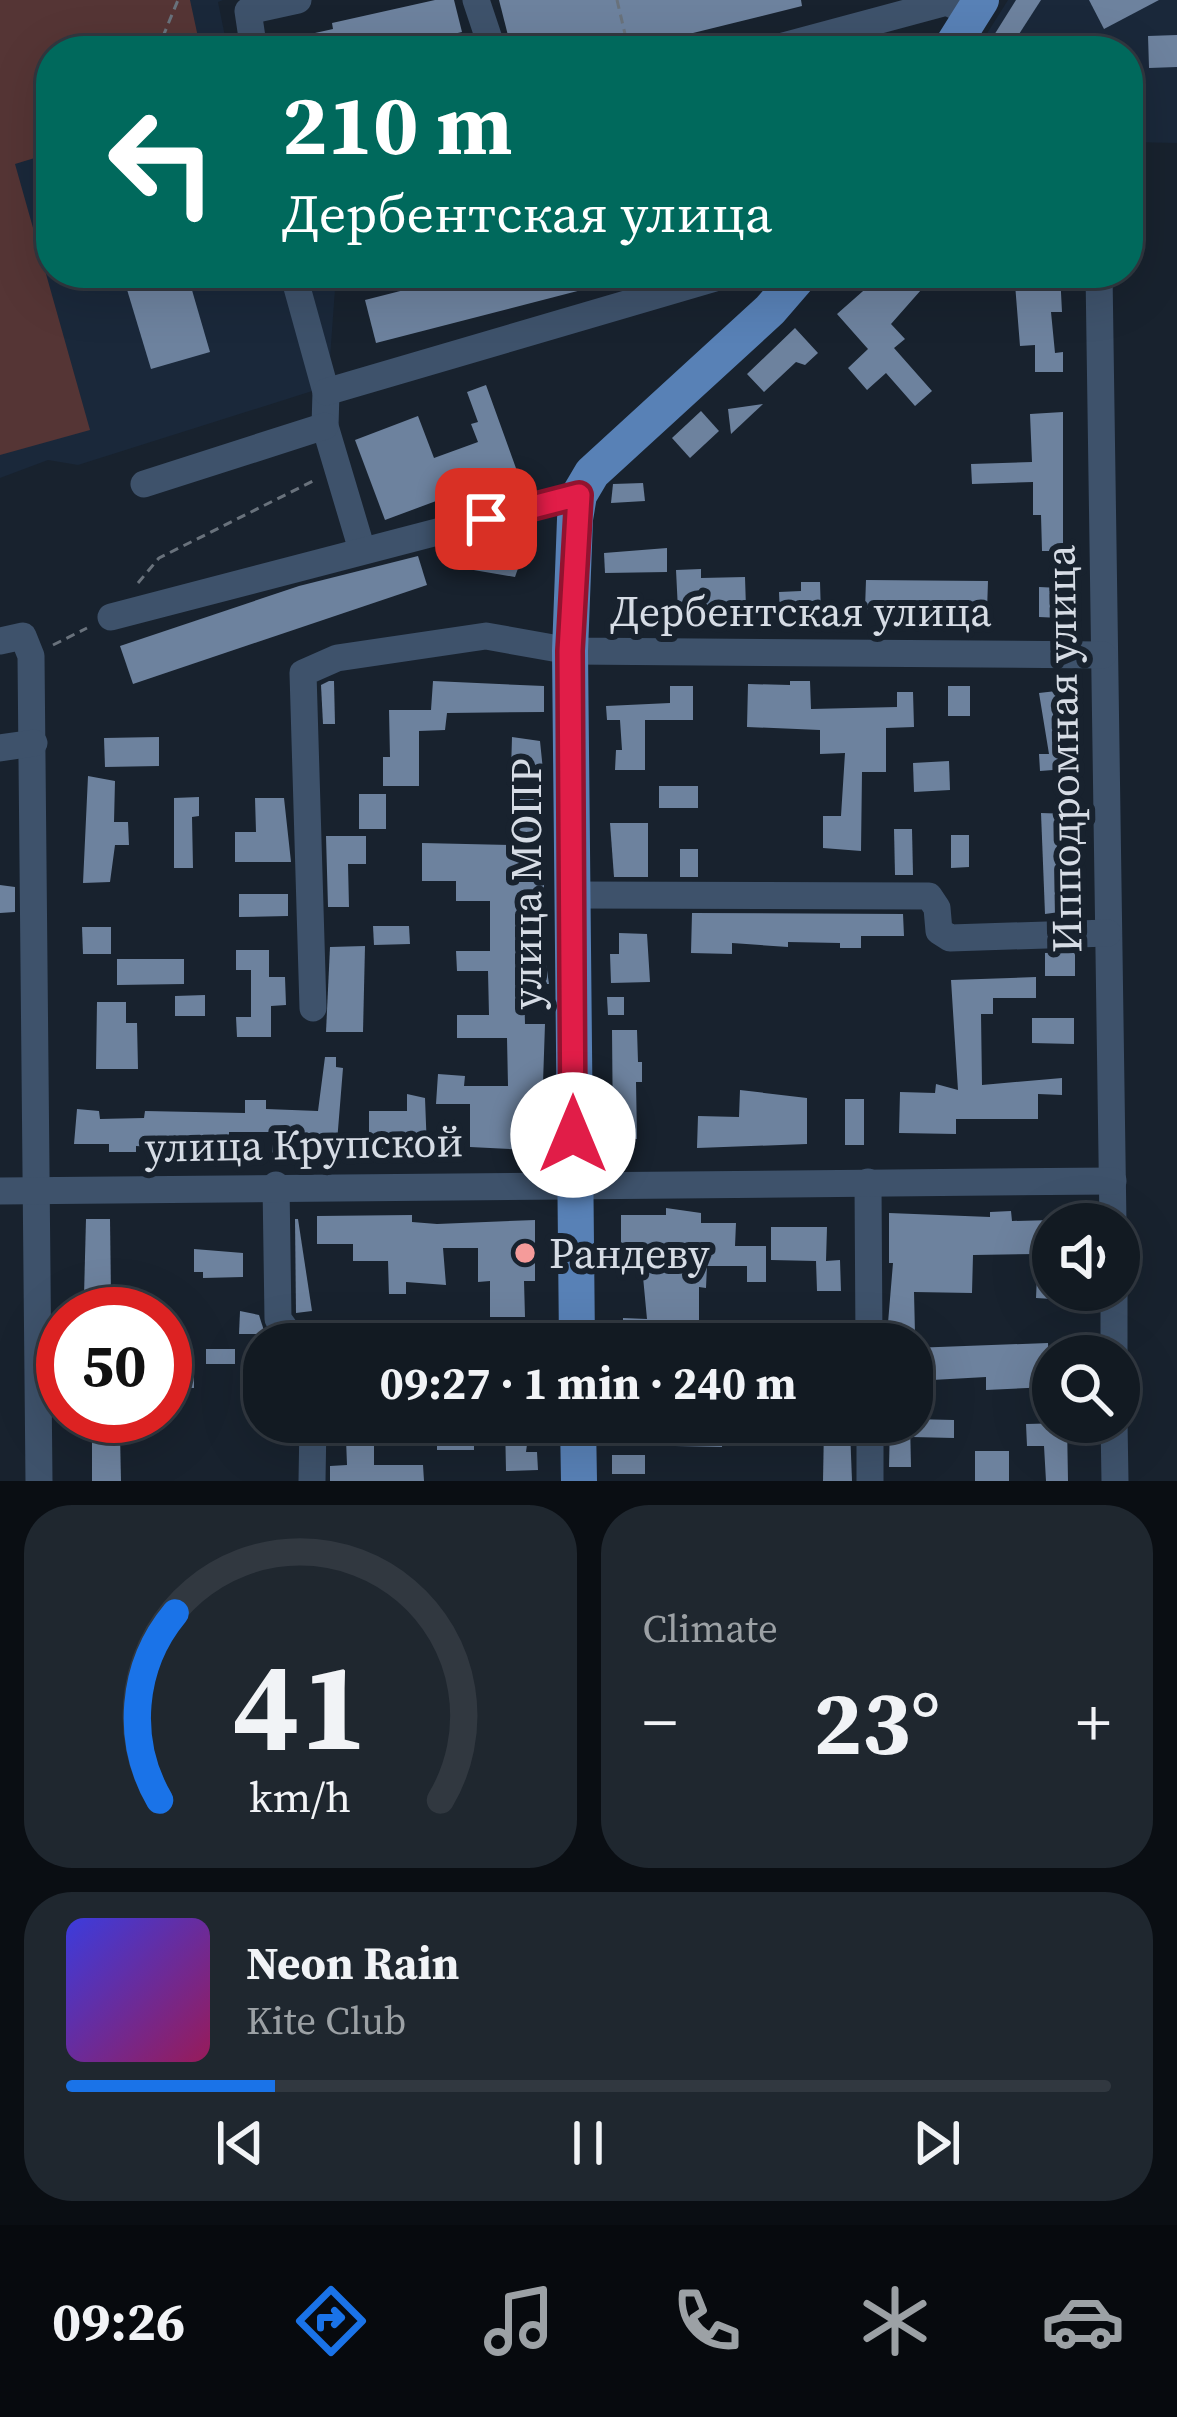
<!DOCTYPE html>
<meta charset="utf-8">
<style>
:root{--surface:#121a22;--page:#1f272f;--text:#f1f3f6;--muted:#9ca1a5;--line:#313840;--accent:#1a73e8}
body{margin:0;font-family:"Source Serif 4",serif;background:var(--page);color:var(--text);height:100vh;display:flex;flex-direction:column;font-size:45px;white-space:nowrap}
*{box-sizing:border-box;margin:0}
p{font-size:39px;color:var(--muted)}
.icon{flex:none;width:66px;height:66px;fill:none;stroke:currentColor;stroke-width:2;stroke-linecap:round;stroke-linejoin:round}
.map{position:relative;height:1481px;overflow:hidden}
.panel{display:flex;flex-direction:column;gap:24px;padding:24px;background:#0a0e13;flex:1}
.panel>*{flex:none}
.top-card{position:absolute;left:36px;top:36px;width:1107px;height:252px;border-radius:48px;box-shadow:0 12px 48px #0002,0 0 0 3px var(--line);background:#00695c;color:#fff;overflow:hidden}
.tools{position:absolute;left:1032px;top:1203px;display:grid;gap:24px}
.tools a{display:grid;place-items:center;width:108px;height:108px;border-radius:50%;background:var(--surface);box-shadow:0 12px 48px #0002,0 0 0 3px var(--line);font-size:60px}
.speed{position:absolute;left:36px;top:1287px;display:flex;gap:24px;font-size:60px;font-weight:700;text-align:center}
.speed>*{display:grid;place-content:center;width:156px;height:156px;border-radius:50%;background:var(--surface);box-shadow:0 12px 48px #0002,0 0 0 3px var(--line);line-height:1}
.speed .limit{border:18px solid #d22;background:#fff;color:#111}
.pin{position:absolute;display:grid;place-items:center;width:102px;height:102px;color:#fff;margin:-51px;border-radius:24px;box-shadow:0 6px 18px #0006}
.me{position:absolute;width:132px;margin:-66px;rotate:0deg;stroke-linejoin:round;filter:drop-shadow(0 0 9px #0008)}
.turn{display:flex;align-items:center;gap:42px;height:252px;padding:0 48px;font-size:54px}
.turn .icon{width:156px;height:156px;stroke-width:2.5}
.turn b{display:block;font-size:84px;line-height:102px}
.big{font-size:90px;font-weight:700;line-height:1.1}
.panel .card{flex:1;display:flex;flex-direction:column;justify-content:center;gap:18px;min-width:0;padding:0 42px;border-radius:48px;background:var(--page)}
.panel .dial{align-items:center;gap:0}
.dial svg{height:312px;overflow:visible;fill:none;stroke:var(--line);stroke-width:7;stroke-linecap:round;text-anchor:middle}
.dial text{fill:var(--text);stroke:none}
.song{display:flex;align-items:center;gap:36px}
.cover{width:144px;height:144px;border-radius:18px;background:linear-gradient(135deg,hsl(240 70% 55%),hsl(330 70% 35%))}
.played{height:12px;border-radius:6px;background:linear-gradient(90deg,var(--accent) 20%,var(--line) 20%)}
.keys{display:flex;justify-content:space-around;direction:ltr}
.heat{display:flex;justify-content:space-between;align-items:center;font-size:66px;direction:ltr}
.panel .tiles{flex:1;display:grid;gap:24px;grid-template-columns:1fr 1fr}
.card:last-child{grid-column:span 2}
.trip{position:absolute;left:243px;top:1323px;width:690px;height:120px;border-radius:48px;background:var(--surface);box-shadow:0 12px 48px #0002,0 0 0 3px var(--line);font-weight:700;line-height:120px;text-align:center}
.dock{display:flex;height:192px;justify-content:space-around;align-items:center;background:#070a0e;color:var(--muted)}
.dock .icon{width:84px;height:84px}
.dock .active{color:var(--accent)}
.dock b{font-size:54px;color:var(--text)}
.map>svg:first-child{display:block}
.built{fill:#1a283a}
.green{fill:#553535}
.building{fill:#6d829e}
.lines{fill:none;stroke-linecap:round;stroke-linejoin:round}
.path{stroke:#69727c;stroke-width:3;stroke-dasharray:9 6;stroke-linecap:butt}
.minor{stroke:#3e526b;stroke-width:27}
.major{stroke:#5881b6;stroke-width:36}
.route-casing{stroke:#92132f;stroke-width:30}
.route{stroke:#e11d48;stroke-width:21}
.poi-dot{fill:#f59b9a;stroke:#18222e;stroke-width:4.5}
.labels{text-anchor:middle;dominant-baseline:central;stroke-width:12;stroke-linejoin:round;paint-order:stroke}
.street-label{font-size:42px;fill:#d6dce5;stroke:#18222e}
.poi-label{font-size:42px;fill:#d6dce5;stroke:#18222e;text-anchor:start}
</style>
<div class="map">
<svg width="1177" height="1481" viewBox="0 0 1177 1481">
<rect width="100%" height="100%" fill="#18222e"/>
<g class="built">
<polygon points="0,0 223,0 218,2 228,51 51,51 51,273 389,273 335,289 328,386 78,465 48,460 0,478"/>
<polygon points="1008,0 1177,0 1177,143 1128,142 1128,51 976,51"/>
</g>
<polygon class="green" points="0,0 190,0 201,51 51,51 51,153 15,164 90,430 0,455"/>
<g class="building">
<polygon points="435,0 454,0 462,32 379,51 319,51 315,33 333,29 332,23"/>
<polygon points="499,0 801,0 802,6 620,51 512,51"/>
<polygon points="1016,0 1041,0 1008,51 991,40"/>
<polygon points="1089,0 1159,0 1104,29"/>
<polygon points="1177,35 1177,67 1149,68 1148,36"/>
<polygon points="122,273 187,273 210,352 151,369"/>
<polygon points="471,273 623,273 624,279 376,343 365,300"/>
<polygon points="861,273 936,273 891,324 905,339 894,348 932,391 915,406 886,373 867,390 848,368 868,349 837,314 871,284"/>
<polygon points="1030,273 1060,273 1062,312 1051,312 1055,353 1063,352 1063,372 1035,372 1035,345 1020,346 1015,284 1030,283"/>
<polygon points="795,328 818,353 805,365 796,362 764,392 747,374"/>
<polygon points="486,385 517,471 385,520 355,440 418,416 434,458 478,442 471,424 478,422 467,392"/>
<polygon points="763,404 731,434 728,409"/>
<polygon points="701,411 719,431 690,458 672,438"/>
<polygon points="1063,412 1063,551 1042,551 1041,515 1033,515 1033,482 972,484 971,464 1032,462 1030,414"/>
<polygon points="643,483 645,501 611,503 613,484"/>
<polygon points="508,532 528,540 515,577 462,568 456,546"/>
<polygon points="667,548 667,572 605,573 604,553"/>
<polygon points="418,556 427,585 133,684 120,646 299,586"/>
<polygon points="701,569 701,578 745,577 746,608 678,610 676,570"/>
<polygon points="866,580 988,581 987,611 933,609 933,614 913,615 865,609"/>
<polygon points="801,582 820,582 821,616 780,616 779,592 801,591"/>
<polygon points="1039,587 1060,588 1060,618 1039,617"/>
<polygon points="329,681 334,681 335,724 323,724 321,685"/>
<polygon points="433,681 544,686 544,712 447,713 445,730 419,731 419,786 383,786 383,757 390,757 389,710 431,710"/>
<polygon points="790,681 810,681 811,709 897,707 897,692 913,692 914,727 886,728 886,772 862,772 861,851 823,848 823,816 841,816 845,753 820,754 820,730 747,727 748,684 790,685"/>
<polygon points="670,686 693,686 693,720 645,720 645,770 615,770 616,750 622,750 620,720 607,720 606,706 670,703"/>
<rect x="948" y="686" width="22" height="30"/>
<polygon points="1065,690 1072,738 1064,739 1066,769 1040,771 1039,754 1049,754 1039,693"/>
<polygon points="159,737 159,766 105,767 104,738"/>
<polygon points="512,737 540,741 545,790 539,872 545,871 541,930 549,984 524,984 525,1024 545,1024 543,1083 551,1083 548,1151 470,1147 470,1104 436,1104 438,1074 465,1076 464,1086 508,1086 507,1038 457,1038 457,1015 489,1015 488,971 457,971 456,951 490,951 490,901 456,901 456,881 422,881 422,843 513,845 520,825 519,772 511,772"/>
<polygon points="949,761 950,790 914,792 913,763"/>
<polygon points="88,776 115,781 114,822 128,822 129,845 115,845 110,882 83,883"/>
<rect x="659" y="786" width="39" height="22"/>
<rect x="359" y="794" width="27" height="35"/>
<polygon points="199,797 199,816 192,817 193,868 174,868 174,798"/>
<polygon points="255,798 284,798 291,862 235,862 235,832 256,832"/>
<polygon points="1041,813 1070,814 1074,910 1045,914"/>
<polygon points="610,823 648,823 648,877 614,877"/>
<polygon points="894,829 912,829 913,875 895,875"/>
<polygon points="951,835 969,835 969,867 951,868"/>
<polygon points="326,836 366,836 366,864 348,864 349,907 328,907"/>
<rect x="680" y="849" width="18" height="28"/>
<polygon points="0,885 15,887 15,912 0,913"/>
<polygon points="239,894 288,894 288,916 239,917"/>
<polygon points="692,913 903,914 904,936 861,936 861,948 840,948 840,943 788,942 788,947 732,943 732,954 691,953"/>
<polygon points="373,926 409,926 410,944 374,945"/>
<polygon points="82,927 111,927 111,954 83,954"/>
<polygon points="619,933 647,934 650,982 611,983 610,954 619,954"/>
<polygon points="365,946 363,1032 326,1032 330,947"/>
<polygon points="236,950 269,950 269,977 285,977 286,1005 271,1006 271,1037 237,1037 236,1017 251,1017 251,970 236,970"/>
<polygon points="1075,952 1075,976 1045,976 1045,953"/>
<polygon points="117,959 184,959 184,984 117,985"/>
<polygon points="1036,977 1036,998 993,998 993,1014 981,1014 982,1085 1062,1078 1062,1095 1038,1094 1038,1119 956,1119 956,1134 899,1133 900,1092 935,1093 936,1084 958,1090 951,980"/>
<polygon points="205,995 205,1016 175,1016 175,996"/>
<polygon points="607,997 624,997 624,1015 608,1015"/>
<polygon points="97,1002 126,1002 126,1023 137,1023 138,1069 96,1069"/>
<polygon points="1032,1018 1074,1018 1074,1044 1032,1043"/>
<polygon points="612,1030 637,1030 638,1062 642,1062 642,1082 636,1082 637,1139 613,1139"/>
<polygon points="325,1057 336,1057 336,1067 343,1068 337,1142 298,1142 297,1154 272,1156 274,1132 229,1132 229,1147 200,1150 136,1146 136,1152 109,1152 109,1144 74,1144 77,1109 99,1111 100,1119 144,1118 145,1111 245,1113 245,1100 266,1100 266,1109 318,1111"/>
<polygon points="740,1090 807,1098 807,1144 697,1148 698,1116 739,1117"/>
<polygon points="407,1094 425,1098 427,1150 369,1149 369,1111 407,1111"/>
<rect x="845" y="1099" width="19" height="46"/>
<polygon points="666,1208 701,1213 701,1223 736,1223 735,1246 766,1246 766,1282 747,1282 747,1266 707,1266 706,1288 699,1287 699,1324 673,1324 673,1344 623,1344 623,1318 647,1319 640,1245 621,1246 621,1215 666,1215"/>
<polygon points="1011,1211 1012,1221 1053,1220 1053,1299 1036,1298 1038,1254 973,1255 972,1293 914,1292 915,1334 887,1335 893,1263 889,1263 889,1213 990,1217 990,1212"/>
<polygon points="412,1215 412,1222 437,1224 535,1220 535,1281 524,1281 525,1317 490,1317 490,1281 478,1282 478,1248 443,1248 446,1285 406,1282 406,1294 389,1294 388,1261 353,1261 353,1244 317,1244 317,1216"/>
<polygon points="86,1219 110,1219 111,1296 84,1296"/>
<polygon points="295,1219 298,1219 312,1311 296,1313"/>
<polygon points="771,1227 827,1227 826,1261 840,1260 841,1291 817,1291 816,1261 771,1260"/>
<polygon points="194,1249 243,1253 243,1277 203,1278 203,1272 194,1272"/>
<polygon points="240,1311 259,1315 265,1334 239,1334"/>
<polygon points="1048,1343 1050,1387 986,1390 986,1377 914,1381 912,1348"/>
<rect x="206" y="1349" width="29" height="15"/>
<polygon points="194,1367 194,1388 165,1388 165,1368"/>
<polygon points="912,1419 954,1420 954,1438 912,1437"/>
<polygon points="505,1422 530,1422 526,1452 537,1452 538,1470 506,1471"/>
<polygon points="675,1422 723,1422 722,1447 675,1446"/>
<polygon points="890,1422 910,1422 911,1467 889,1467"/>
<polygon points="1067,1423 1068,1481 1046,1481 1044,1446 1027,1446 1026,1424"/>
<polygon points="824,1427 850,1429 852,1481 823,1481"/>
<rect x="437" y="1430" width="37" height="20"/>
<polygon points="120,1435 121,1481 92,1481 92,1436"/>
<polygon points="346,1439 374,1439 374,1465 423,1465 424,1481 330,1481 330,1466 347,1465"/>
<rect x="975" y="1451" width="34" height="30"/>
<rect x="612" y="1455" width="33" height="19"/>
</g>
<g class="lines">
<g class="path">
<polyline points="617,0 629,51"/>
<polyline points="157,51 178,0"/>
<polyline points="138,583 159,558 315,480"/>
<polyline points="53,645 87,628"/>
</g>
<g class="minor">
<polyline points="476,0 493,51"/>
<polyline points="254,51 248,11 298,0"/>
<polyline points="765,51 947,2 972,14"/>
<polyline points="293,273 326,392 325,426 362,550"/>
<polyline points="1099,273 1113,1224"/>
<polyline points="326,392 732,273"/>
<polyline points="144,484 325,426"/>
<polyline points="111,617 579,495"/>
<polyline points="0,641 23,636 31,656 39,1481"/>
<polyline points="0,748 34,743"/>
<polyline points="572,895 929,896 937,908 939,931 950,938 1108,933"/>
<polyline points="313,1008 303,673 337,658 486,636 570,651 1103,655"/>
<polyline points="868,1182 869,1344"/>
<polyline points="276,1185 278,1319 296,1344"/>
<polyline points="0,1191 1113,1181"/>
<polyline points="1114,1290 1114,1356"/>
<polyline points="870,1422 870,1481"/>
<polyline points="1114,1422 1115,1481"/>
<polyline points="312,1481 313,1422"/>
</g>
<g class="major">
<polyline points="949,51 981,0"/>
<polyline points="577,1344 570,651 575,519 579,495 592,473 770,310 802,273"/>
<polyline points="578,1422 579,1481"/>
</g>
</g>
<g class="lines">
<g class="route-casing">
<polyline id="route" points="486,519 579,495 570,651 573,1135"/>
</g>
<use href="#route" class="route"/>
</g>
<circle class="poi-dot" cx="525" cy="1253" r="12"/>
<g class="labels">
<g class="street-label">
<text x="801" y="611">Дербентская улица</text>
<text transform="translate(1063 749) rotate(-91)">Ипподромная улица</text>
<text transform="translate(526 884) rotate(-90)">улица МОПР</text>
<text transform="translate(304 1144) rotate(-1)">улица Крупской</text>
</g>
<g class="poi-label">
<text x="549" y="1253">Рандеву</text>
</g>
</g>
</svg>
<div class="tools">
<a><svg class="icon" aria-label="sound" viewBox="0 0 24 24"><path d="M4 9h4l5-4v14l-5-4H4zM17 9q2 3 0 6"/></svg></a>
<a><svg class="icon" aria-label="search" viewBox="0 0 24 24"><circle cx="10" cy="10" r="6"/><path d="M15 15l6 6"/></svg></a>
</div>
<div class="speed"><div class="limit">50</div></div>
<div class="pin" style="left:486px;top:519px;background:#d93025"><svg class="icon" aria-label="arrive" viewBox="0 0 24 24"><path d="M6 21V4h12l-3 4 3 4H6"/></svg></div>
<svg class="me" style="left:573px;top:1135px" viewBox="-20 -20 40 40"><circle r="19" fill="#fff"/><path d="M0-13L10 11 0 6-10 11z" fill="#e11d48"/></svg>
<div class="trip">09:27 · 1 min · 240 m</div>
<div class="top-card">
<div class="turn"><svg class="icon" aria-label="left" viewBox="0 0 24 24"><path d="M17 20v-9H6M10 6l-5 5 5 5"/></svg><div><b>210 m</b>Дербентская улица</div></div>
</div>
</div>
<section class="panel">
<div class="tiles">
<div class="card dial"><svg viewBox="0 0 100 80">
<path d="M14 69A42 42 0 1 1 86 69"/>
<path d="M14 69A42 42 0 0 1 18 21" stroke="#1a73e8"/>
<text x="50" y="56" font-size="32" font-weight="700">41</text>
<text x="50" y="72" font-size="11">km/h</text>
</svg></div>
<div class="card"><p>Climate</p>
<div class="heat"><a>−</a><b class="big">23°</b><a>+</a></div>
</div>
<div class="card">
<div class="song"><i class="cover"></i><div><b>Neon Rain</b><p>Kite Club</p></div></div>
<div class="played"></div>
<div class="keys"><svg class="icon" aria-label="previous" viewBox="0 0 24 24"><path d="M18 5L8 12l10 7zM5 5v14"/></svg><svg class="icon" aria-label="pause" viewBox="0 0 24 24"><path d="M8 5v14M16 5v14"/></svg><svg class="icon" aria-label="next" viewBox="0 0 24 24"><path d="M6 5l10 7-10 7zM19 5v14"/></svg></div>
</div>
</div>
</section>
<nav class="dock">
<b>09:26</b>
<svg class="icon active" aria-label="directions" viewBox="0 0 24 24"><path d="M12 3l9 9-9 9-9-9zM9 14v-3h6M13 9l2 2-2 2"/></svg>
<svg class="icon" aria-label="music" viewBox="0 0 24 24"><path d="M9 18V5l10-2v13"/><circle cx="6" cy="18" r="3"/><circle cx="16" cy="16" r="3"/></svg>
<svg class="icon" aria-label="phone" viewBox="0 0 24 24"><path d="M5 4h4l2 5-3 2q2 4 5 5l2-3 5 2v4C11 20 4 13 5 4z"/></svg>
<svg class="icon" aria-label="climate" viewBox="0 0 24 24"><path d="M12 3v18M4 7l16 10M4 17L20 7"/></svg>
<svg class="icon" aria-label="car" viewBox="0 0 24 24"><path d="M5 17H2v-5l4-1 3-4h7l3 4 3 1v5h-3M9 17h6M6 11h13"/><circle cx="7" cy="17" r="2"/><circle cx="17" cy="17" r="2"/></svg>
</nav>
